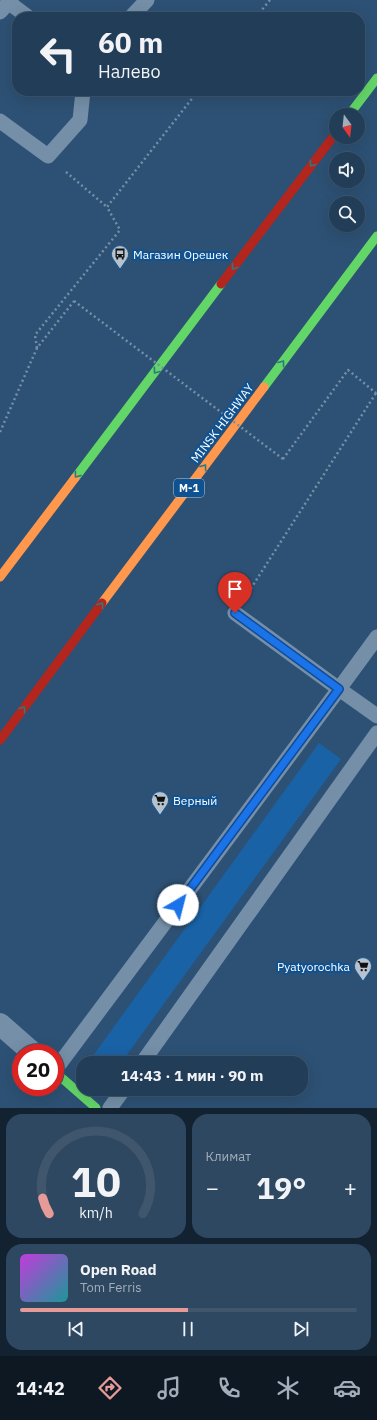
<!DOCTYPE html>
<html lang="ru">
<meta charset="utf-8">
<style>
:root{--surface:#223d57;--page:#2e4861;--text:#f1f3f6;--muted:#a2aeba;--line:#3f566d;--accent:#e69b98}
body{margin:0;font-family:"IBM Plex Sans",sans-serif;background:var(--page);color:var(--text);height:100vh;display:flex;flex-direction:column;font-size:15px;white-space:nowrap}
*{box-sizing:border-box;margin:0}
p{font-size:13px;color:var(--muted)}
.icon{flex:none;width:22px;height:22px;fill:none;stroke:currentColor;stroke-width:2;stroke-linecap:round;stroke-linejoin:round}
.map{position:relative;height:1108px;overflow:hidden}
.side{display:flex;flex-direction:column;gap:6px;padding:6px;background:#132230;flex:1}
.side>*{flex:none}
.banner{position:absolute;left:12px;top:12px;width:353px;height:84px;border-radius:16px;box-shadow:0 4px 16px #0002,0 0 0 1px var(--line);background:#223d57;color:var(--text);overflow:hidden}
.needle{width:26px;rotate:165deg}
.buttons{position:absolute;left:329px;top:108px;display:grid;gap:8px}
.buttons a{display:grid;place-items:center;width:36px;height:36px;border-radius:50%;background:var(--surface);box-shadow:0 4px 16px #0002,0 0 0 1px var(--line);font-size:20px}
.speed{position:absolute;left:12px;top:1044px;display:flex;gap:8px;font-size:20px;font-weight:700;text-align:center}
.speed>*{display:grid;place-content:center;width:52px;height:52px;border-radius:50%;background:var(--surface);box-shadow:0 4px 16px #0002,0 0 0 1px var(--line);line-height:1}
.speed .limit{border:6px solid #d22;background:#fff;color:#111}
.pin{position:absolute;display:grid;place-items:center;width:34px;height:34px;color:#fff;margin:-41px -17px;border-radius:50% 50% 50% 0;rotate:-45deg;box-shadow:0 0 4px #0007}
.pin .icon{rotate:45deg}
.me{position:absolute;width:44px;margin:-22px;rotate:37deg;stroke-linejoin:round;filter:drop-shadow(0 0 3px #0008)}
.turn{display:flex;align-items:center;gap:14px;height:84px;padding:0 20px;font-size:18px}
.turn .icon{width:52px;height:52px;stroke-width:2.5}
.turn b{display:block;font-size:28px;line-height:34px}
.big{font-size:30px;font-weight:800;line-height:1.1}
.side .card{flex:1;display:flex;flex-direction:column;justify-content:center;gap:6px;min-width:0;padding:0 14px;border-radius:16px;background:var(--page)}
.side .dial{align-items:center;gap:0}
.dial svg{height:104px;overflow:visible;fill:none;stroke:var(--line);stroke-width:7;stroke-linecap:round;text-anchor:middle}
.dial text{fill:var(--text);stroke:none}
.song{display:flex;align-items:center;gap:12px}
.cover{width:48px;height:48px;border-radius:6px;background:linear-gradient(135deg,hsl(290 70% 55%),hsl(180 70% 35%))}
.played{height:4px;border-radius:2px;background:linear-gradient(90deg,var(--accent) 50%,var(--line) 50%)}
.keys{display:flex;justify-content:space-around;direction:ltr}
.heat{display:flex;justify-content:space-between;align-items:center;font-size:22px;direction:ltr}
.side .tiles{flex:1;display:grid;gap:6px;grid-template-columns:1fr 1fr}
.card:last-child{grid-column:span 2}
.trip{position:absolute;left:76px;top:1056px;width:232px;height:40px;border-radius:16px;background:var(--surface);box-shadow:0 4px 16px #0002,0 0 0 1px var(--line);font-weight:800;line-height:40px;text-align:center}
.tabs{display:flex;height:64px;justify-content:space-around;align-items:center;background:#0e1823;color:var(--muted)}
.tabs .icon{width:28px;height:28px}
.tabs .current{color:var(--accent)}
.tabs b{font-size:18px;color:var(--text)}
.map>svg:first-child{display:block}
.green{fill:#1962a5}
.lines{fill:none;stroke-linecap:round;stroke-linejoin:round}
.path{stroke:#748fa7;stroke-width:2.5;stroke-dasharray:2 3;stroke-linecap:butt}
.lane{stroke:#748fa7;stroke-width:15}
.street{stroke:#748fa7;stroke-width:22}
.fast{stroke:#63d668;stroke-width:9}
.slow{stroke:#ff974d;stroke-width:9}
.jam{stroke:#b3261e;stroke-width:9}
.path-bridge{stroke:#748fa7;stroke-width:2.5;stroke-dasharray:2 3;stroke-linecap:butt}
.oneway{stroke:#287a85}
.route-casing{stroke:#114b97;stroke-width:10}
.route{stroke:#1a73e8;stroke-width:7}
.labels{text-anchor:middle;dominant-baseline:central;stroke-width:4;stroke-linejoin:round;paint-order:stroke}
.shield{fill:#0f5292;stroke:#b7cbde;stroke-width:1}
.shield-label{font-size:11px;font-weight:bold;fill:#fff}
.poi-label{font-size:12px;fill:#fff;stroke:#0f5292;text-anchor:start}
.street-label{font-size:12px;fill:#fff;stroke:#0f5292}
</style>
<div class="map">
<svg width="377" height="1108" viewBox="0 0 377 1108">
<rect width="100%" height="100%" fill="#2d5174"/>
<polygon class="green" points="319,743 341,759 121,1063 95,1063 90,1060"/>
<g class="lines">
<g class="path">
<polyline points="256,17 270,0"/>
<polyline points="66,172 107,207"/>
<polyline points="37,348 35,335 120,230 107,207 198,91"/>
<polyline points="0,432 37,348 74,301"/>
<polyline points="283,459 348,370 376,393 377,391"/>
<polyline points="248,593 376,393"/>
</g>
<g class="lane">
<polyline points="8,2 28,17"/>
<polyline points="0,12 11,0"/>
<polyline points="131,17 147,0"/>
<polyline points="0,121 48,156 80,120 83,91"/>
<polyline points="235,613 339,689 377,637"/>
<polyline points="142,1063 377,733"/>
<polyline points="55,1070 339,689 377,716"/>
<polyline points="110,1108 124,1089"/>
</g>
<polyline class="street" points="0,1024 33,1053"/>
<g class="fast">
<polyline points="349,115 377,78"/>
<polyline points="264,387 377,236"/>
<polyline points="75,478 221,284"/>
<polyline points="55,1072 96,1108"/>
</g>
<g class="slow">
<polyline points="0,577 75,478"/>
<polyline points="102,603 264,387"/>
</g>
<g class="jam">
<polyline points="221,284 336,133"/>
<polyline points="0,740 102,603"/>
</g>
<polyline class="path-bridge" points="74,301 283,459"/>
</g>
<defs><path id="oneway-chevron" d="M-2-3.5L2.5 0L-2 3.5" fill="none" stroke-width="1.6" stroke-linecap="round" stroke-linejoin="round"/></defs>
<g class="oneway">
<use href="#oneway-chevron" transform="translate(312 164) rotate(127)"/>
<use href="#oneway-chevron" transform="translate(234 267) rotate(127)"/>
<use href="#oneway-chevron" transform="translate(282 363) rotate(-53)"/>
<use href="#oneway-chevron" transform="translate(156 371) rotate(127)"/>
<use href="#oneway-chevron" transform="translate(204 467) rotate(-53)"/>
<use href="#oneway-chevron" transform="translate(77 475) rotate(127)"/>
<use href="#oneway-chevron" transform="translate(101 605) rotate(-53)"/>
<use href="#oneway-chevron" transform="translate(23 709) rotate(-53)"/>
</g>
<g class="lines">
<g class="route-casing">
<polyline id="route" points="178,905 339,689 235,613"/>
</g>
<use href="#route" class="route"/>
</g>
<defs>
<g id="bus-pin" transform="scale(0.9)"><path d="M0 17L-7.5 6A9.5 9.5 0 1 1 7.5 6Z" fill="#b6c2ce" stroke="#0f5292"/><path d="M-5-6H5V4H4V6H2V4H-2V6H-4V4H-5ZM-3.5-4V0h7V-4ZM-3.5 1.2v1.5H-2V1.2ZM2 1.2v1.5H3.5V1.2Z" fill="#111"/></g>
<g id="supermarket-pin" transform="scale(0.9)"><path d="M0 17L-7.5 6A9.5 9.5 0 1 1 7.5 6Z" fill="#b6c2ce" stroke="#0f5292"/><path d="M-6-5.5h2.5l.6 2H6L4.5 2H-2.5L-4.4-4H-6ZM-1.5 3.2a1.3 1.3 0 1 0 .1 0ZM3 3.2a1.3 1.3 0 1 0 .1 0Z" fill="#111"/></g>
</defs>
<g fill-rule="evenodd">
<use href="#bus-pin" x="120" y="254"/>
<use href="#supermarket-pin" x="160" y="800"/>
<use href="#supermarket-pin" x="363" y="966"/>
</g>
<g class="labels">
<rect class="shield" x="174" y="479" width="30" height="18" rx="3"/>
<g class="shield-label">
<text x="189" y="488">М-1</text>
</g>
<g class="poi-label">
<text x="133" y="254">Магазин Орешек</text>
<text x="173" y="800">Верный</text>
<text x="350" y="966" text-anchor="end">Pyatyorochka</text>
</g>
<g class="street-label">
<text transform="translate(222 423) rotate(-53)">MINSK HIGHWAY</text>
</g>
</g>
</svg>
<div class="buttons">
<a><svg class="needle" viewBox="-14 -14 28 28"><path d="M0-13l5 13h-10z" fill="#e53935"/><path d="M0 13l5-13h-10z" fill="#a2aeba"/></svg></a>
<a><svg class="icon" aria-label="sound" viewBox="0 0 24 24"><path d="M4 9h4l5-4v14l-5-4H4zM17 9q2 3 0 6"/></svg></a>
<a><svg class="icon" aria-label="search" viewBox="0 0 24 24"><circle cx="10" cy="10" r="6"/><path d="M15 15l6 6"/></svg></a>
</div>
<div class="speed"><div class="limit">20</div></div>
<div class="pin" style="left:235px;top:613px;background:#d93025"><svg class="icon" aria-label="arrive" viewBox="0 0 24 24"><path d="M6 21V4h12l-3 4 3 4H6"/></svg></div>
<svg class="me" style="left:178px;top:905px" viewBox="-20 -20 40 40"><circle r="19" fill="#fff"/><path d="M0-13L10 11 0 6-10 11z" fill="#1a73e8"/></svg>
<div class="trip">14:43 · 1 мин · 90 m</div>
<div class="banner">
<div class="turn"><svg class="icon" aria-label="left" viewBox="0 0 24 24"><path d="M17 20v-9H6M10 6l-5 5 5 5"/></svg><div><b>60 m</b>Налево</div></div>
</div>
</div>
<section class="side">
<div class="tiles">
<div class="card dial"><svg viewBox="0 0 100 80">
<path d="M14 69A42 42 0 1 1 86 69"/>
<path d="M14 69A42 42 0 0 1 9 57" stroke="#e69b98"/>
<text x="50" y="56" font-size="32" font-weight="700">10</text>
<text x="50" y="72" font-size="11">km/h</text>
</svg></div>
<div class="card"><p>Климат</p>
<div class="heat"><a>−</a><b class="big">19°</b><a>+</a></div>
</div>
<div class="card">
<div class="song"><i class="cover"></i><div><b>Open Road</b><p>Tom Ferris</p></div></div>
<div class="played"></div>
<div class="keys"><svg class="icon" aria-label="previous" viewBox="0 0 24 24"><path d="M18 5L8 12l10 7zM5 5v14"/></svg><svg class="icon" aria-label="pause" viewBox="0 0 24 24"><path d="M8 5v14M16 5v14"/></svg><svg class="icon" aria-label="next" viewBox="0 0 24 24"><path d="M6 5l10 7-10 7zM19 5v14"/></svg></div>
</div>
</div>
</section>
<nav class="tabs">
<b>14:42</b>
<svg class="icon current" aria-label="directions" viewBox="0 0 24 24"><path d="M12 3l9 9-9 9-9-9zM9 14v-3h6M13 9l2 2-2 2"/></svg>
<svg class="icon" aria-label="music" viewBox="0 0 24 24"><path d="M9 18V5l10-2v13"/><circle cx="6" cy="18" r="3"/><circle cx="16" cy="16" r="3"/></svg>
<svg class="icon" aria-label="phone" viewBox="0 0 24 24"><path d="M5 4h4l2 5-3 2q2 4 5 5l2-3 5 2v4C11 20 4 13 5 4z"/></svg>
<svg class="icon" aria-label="climate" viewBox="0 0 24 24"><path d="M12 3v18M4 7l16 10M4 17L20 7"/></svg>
<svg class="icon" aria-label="car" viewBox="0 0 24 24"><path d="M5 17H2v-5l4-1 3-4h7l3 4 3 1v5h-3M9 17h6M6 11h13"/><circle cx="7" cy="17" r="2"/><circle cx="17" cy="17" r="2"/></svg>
</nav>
